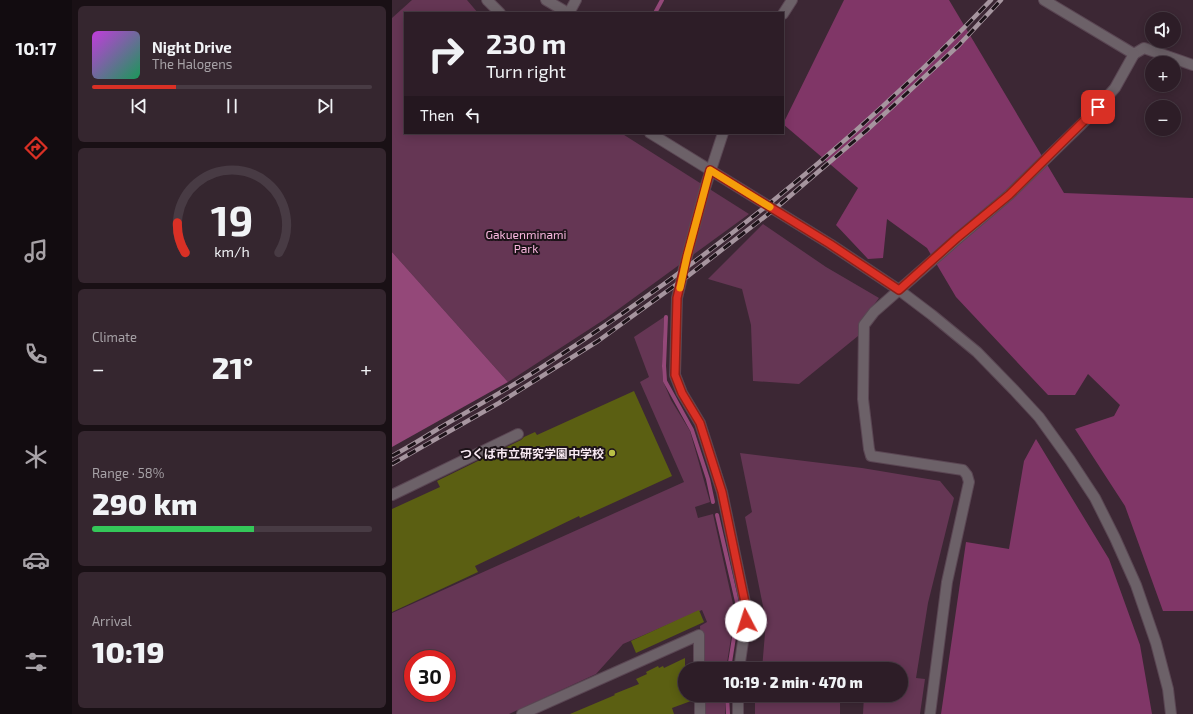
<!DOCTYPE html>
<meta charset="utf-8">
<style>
:root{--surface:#2d1d27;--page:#35262f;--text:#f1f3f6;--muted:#a7a2a7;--line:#483b44;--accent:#d93025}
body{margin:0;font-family:"Exo 2","Noto Sans JP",sans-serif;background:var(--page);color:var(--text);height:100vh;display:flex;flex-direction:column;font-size:15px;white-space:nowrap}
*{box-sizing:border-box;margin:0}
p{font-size:13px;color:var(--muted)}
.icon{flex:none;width:22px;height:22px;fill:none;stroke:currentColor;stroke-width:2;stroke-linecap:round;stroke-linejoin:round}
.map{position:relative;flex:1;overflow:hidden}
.details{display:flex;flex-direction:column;gap:6px;padding:6px;background:#191015;width:320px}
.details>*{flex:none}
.hud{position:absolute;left:12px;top:12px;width:380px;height:122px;border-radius:0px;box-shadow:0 2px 10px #0003,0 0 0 1px var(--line);background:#2d1d27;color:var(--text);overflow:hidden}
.tools{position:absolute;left:753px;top:12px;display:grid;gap:8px}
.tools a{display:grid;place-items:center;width:36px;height:36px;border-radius:50%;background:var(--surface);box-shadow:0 2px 10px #0003,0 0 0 1px var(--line);font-size:20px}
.speed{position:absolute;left:12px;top:650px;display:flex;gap:8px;font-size:20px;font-weight:700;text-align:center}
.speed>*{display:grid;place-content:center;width:52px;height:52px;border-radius:50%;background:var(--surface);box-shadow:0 2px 10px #0003,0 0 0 1px var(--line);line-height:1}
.speed .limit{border:6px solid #d22;background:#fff;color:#111}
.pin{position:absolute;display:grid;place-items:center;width:34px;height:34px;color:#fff;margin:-17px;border-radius:8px;box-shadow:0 2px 6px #0006}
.me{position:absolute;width:44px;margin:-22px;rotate:355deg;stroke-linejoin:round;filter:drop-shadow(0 0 3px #0008)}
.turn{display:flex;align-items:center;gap:14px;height:84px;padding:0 16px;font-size:18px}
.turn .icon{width:52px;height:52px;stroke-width:2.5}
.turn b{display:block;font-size:28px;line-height:34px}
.then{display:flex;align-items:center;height:38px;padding:0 16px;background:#0003;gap:8px;font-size:15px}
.big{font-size:30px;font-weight:800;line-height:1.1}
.details .widget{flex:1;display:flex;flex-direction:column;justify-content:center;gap:6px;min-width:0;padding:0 14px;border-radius:6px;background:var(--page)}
.details .dial{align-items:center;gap:0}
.dial svg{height:104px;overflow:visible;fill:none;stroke:var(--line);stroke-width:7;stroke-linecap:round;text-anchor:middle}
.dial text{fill:var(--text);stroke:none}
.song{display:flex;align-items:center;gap:12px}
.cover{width:48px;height:48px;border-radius:6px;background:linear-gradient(135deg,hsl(290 70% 55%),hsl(150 70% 35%))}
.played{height:4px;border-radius:2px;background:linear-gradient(90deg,var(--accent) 30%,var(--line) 30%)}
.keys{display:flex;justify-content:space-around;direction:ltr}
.heat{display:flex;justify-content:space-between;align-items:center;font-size:22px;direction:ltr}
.charge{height:6px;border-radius:3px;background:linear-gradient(90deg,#34c759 58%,var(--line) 0)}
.trip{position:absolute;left:286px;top:662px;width:230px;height:40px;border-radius:20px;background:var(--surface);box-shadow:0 2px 10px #0003,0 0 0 1px var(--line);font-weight:800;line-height:40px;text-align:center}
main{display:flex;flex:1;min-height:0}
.dock{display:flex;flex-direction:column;width:72px;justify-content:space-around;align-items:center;background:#120c10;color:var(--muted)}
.dock .icon{width:28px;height:28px}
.dock .selected{color:var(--accent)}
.dock b{font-size:18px;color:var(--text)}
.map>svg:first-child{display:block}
.green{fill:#653654;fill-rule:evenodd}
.forest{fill:#803667}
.water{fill:#944879}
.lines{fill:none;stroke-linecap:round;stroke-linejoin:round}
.stream{stroke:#944879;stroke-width:4}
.building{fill:#5b5f12}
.minor-casing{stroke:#5a4653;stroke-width:12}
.minor{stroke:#6c6168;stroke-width:10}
.rail-casing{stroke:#a6959f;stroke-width:4.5}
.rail{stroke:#1d1319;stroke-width:3;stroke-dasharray:9;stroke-linecap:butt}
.route-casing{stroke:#8d1f18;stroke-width:10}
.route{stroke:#d93025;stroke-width:7}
.slow{stroke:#f59e0b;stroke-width:7}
.poi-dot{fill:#b9c046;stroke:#1d1319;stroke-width:1.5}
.labels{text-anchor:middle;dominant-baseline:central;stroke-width:4;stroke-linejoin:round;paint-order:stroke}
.park-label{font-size:12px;fill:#fab8df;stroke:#1d1319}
.poi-label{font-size:12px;font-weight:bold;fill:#f9eaf3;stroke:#1d1319;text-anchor:end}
</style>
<main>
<nav class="dock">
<b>10:17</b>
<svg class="icon selected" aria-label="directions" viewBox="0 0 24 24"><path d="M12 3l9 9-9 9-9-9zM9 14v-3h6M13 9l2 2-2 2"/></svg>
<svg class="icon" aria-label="music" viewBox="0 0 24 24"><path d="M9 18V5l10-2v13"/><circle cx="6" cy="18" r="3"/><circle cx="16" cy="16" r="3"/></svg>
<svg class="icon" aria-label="phone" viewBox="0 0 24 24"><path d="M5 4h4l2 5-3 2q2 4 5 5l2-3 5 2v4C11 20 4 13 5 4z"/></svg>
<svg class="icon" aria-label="climate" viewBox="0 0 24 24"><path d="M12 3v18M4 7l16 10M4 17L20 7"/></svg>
<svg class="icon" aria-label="car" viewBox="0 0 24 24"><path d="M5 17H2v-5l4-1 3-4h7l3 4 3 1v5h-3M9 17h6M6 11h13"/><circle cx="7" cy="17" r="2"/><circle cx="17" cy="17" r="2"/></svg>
<svg class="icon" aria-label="filters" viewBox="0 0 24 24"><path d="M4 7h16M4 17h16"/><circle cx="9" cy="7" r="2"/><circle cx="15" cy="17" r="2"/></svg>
</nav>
<section class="details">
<div class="widget">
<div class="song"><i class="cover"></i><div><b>Night Drive</b><p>The Halogens</p></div></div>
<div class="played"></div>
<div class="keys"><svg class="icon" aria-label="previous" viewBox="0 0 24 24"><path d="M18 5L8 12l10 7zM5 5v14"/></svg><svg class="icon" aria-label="pause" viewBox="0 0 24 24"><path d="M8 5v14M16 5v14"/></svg><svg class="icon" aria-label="next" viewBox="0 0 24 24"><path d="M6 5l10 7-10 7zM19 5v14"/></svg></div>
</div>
<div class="widget dial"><svg viewBox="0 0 100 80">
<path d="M14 69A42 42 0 1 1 86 69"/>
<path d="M14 69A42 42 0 0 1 8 46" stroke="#d93025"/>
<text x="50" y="56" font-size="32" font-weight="700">19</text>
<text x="50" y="72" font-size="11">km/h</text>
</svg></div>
<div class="widget"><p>Climate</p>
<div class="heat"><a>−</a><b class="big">21°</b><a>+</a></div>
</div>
<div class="widget"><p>Range · 58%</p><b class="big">290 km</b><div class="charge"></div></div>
<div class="widget"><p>Arrival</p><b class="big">10:19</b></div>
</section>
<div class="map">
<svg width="801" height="714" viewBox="0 0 801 714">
<rect width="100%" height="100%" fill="#3c2734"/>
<g class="green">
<polygon points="20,0 75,0 86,13 13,13 13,133 229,133 357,214 213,319 116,382 0,252 0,18"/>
<polygon points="371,224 434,267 487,298 466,326 466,336 407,384 361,381 359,325 350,289 316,279"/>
<path d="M272 317 270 367 271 381 279 400 298 431 318 502 303 507 306 518 321 514 343 613 334 669H310L308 626 315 622 310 610 231 644 204 674 117 714H0V613L292 482 248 382 257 377 242 337ZM21 659H55V693H21Z"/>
<polygon points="348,453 470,468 548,481 562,498 536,603 524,678 533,679 528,714 471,714 472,695 509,695 509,669 370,669 374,621 353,517 360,512"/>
<polygon points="312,695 333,695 333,714 313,714"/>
<rect x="363" y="695" width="85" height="19"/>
</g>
<g class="forest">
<polygon points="452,0 557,0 672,193 801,198 801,611 771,611 733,506 683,429 722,416 728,405 696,374 683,395 656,395 564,297 535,248 495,219 491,258 476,259 444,225 466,188 391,124"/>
<polygon points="644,439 717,559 748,645 760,714 549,714 574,542 617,549 632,461"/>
</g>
<polygon class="water" points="0,252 116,382 0,447"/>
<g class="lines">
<g class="stream">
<polyline points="263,13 270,0"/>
<polyline points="274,317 272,366 273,381 300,430 316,479 321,502"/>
<polyline points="325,515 345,602 346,612 337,669"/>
<polyline points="335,695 336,714"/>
</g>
</g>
<g class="building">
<polygon points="242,391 280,476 188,518 187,516 83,566 86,572 0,612 0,509 48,487 45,481 129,440 132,437 143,432 145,435"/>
<polygon points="307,610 312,622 244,653 239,641"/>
<polygon points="293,658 293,674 288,676 293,687 293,695 297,695 299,701 280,708 282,714 178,714 223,695 222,694 247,684 244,679 255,674 254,672 266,666 267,668 271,666 272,668"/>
</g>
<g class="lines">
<g class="minor-casing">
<g id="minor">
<polyline points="95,0 108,13"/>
<polyline points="154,0 176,13"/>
<polyline points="652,0 742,54 752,48 801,65"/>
<polyline points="177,13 184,0"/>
<polyline points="391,14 400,0"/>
<polyline points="258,133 438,244 507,290 540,315 585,352 622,390 647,417 678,460 703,498 723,538 744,585 764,643 776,689 779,714"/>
<polyline points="331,133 313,188 295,256 285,298 283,375 290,393 308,423 330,492 355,612 354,621 347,669"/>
<polyline points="0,495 126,434"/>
<polyline points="308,695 308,714"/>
<polyline points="130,714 307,635 307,669"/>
<polyline points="346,714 346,695"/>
<polyline points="538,714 555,582 577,482 575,475 571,470 479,456 477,449 471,399 472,325 482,312 565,239 617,195 698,116 723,88 742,54"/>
</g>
</g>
<use href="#minor" class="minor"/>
<g class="rail-casing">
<g id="rail">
<path d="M0 456C17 447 33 437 49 427 82 408 115 389 147 369 311 264 465 141 599 0"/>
<polyline points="0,464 107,403 206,341 296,276 384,208 475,130 567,45 609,0"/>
</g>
</g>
<use href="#rail" class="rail"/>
</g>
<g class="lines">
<g class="route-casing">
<polyline id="route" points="354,621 355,612 330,492 308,423 290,393 283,375 285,298 295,256 318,170 438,244 507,290 565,238 617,195 706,107"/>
</g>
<use href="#route" class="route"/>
<polyline class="slow" points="288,288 295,256 318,170 378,207"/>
</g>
<circle class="poi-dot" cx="220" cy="453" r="4"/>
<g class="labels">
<g class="park-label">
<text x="134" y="234">Gakuenminami<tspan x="134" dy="14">Park</tspan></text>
</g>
<g class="poi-label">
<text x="212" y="453">つくば市立研究学園中学校</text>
</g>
</g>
</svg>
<div class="tools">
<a><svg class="icon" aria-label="sound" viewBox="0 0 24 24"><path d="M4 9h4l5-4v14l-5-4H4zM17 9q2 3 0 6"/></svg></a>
<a>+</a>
<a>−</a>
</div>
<div class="speed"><div class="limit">30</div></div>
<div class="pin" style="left:706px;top:107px;background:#d93025"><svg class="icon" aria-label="arrive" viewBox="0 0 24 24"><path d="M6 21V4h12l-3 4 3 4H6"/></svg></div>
<svg class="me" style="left:354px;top:621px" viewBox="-20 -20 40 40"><circle r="19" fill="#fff"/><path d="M0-13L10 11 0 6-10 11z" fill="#d93025"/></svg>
<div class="trip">10:19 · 2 min · 470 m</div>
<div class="hud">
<div class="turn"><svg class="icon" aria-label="right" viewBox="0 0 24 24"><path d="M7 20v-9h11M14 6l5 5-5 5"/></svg><div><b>230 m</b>Turn right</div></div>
<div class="then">Then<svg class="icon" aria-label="left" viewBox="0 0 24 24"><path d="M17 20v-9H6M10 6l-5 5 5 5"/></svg></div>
</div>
</div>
</main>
